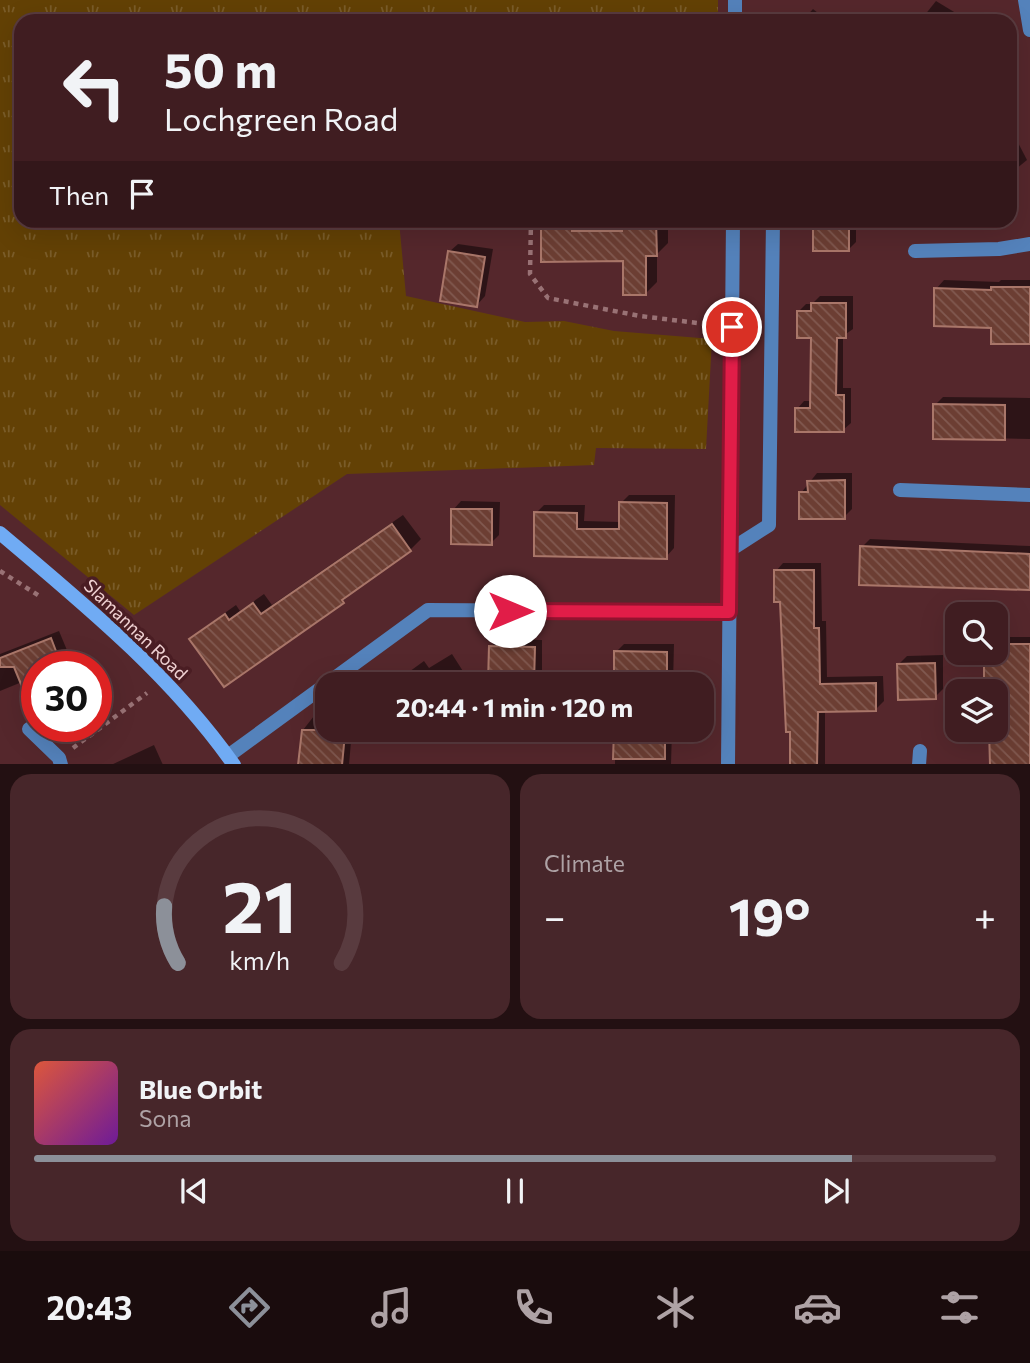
<!DOCTYPE html>
<meta charset="utf-8">
<style>
:root{--surface:#401d21;--page:#47262a;--text:#f1f3f6;--muted:#aea2a5;--line:#593b3f;--accent:#8c9099}
body{margin:0;font-family:Commissioner,sans-serif;background:var(--page);color:var(--text);height:100vh;display:flex;flex-direction:column;font-size:26px;white-space:nowrap}
*{box-sizing:border-box;margin:0}
p{font-size:23px;color:var(--muted)}
.icon{flex:none;width:38px;height:38px;fill:none;stroke:currentColor;stroke-width:2;stroke-linecap:round;stroke-linejoin:round}
.map{position:relative;height:764px;overflow:hidden}
.details{display:flex;flex-direction:column;gap:10px;padding:10px;background:#231012;flex:1}
.details>*{flex:none}
.banner{position:absolute;left:14px;top:14px;width:1003px;height:214px;border-radius:21px;box-shadow:0 7px 28px #0002,0 0 0 2px var(--line);background:#401d21;color:var(--text);overflow:hidden}
.fabs{position:absolute;left:945px;top:602px;display:grid;gap:14px}
.fabs a{display:grid;place-items:center;width:63px;height:63px;border-radius:14px;background:var(--surface);box-shadow:0 7px 28px #0002,0 0 0 2px var(--line);font-size:35px}
.speed{position:absolute;left:21px;top:651px;display:flex;gap:14px;font-size:35px;font-weight:700;text-align:center}
.speed>*{display:grid;place-content:center;width:91px;height:91px;border-radius:50%;background:var(--surface);box-shadow:0 7px 28px #0002,0 0 0 2px var(--line);line-height:1}
.speed .limit{border:10px solid #d22;background:#fff;color:#111}
.pin{position:absolute;display:grid;place-items:center;width:60px;height:60px;color:#fff;margin:-30px;border:4px solid #fff;border-radius:50%;box-shadow:0 2px 7px #0007}
.me{position:absolute;width:77px;margin:-38px;rotate:90deg;stroke-linejoin:round;filter:drop-shadow(0 0 5px #0008)}
.turn{display:flex;align-items:center;gap:24px;height:147px;padding:0 35px;font-size:32px}
.turn .icon{width:91px;height:91px;stroke-width:2.5}
.turn b{display:block;font-size:49px;line-height:60px}
.then{display:flex;align-items:center;height:66px;padding:0 35px;background:#0003;gap:14px;font-size:26px}
.big{font-size:52px;font-weight:700;line-height:1.1}
.details .tile{flex:1;display:flex;flex-direction:column;justify-content:center;gap:10px;min-width:0;padding:0 24px;border-radius:21px;background:var(--page)}
.details .dial{align-items:center;gap:0}
.dial svg{height:182px;overflow:visible;fill:none;stroke:var(--line);stroke-width:7;stroke-linecap:round;text-anchor:middle}
.dial text{fill:var(--text);stroke:none}
.song{display:flex;align-items:center;gap:21px}
.cover{width:84px;height:84px;border-radius:10px;background:linear-gradient(135deg,hsl(10 70% 55%),hsl(280 70% 35%))}
.played{height:7px;border-radius:4px;background:linear-gradient(90deg,var(--accent) 85%,var(--line) 85%)}
.keys{display:flex;justify-content:space-around;direction:ltr}
.heat{display:flex;justify-content:space-between;align-items:center;font-size:38px;direction:ltr}
.details .tiles{flex:1;display:grid;gap:10px;grid-template-columns:1fr 1fr}
.tile:last-child{grid-column:span 2}
.trip{position:absolute;left:315px;top:672px;width:399px;height:70px;border-radius:21px;background:var(--surface);box-shadow:0 7px 28px #0002,0 0 0 2px var(--line);font-weight:700;line-height:70px;text-align:center}
.tabs{display:flex;height:112px;justify-content:space-around;align-items:center;background:#1a0c0d;color:var(--muted)}
.tabs .icon{width:49px;height:49px}
.tabs .selected{color:var(--accent)}
.tabs b{font-size:32px;color:var(--text)}
.map>svg:first-child{display:block}
.grass{fill:url(#grass-tufts)}
.shadow{fill:#0007}
.building{fill:url(#building-back-hatch);stroke:#a97669;stroke-width:2}
.lines{fill:none;stroke-linecap:round;stroke-linejoin:round}
.path{stroke:#997275;stroke-width:4.5;stroke-dasharray:5 5;stroke-linecap:butt}
.service{stroke:#5482bb;stroke-width:14}
.minor{stroke:#5482bb;stroke-width:14}
.tertiary{stroke:#5482bb;stroke-width:14}
.secondary{stroke:#70abf4;stroke-width:14}
.route-casing{stroke:#92132f;stroke-width:18}
.route{stroke:#e11d48;stroke-width:12}
.labels{text-anchor:middle;dominant-baseline:central;stroke-width:7;stroke-linejoin:round;paint-order:stroke}
.street-label{font-size:18px;fill:#f0d2d3;stroke:#4a1d23}
</style>
<div class="map">
<svg width="1030" height="765" viewBox="0 0 1030 765">
<defs>
<pattern id="grass-tufts" width="24" height="20" patternUnits="userSpaceOnUse" patternTransform="scale(1.75)"><rect width="24" height="20" fill="#634105"/><path d="M3 7l-1-3M5 7V3M7 7l1-3M15 17l-1-3M17 17v-4M19 17l1-3" fill="none" stroke="#7a5c29"/></pattern>
<pattern id="building-back-hatch" width="6" height="6" patternUnits="userSpaceOnUse" patternTransform="scale(1.75)"><rect width="6" height="6" fill="#6c3e33"/><path d="M-1 5l2 2M0 0l6 6M5-1l2 2" fill="none" stroke="#815950"/></pattern>
</defs>
<rect width="100%" height="100%" fill="#55272c"/>
<polygon class="grass" points="0,0 718,0 718,21 21,21 21,220 399,221 406,296 525,322 564,321 614,331 712,339 706,449 596,448 594,465 347,474 134,615 0,505"/>
<g class="shadow">
<polygon points="936,1 969,21 920,21"/>
<polygon points="813,9 828,21 802,21"/>
<polygon points="1012,131 1027,160 1010,174 1010,132"/>
<polygon points="542,220 668,220 668,243 657,254 657,282 646,293 624,259"/>
<polygon points="814,220 856,220 856,242 848,250"/>
<polygon points="458,244 493,249 485,296 477,305 449,252"/>
<polygon points="944,280 999,282 1001,280 1030,280 1030,342 993,326 936,289"/>
<polygon points="820,296 853,296 853,329 843,336 843,388 851,388 851,423 843,430 797,409 804,401 812,401 812,337 798,312 806,304 812,304"/>
<polygon points="943,397 1030,398 1030,439 935,437 935,405"/>
<polygon points="817,473 852,473 852,509 844,517 801,493"/>
<polygon points="629,495 675,495 674,548 666,557 536,554 536,513 544,505 585,505 584,521 620,522 621,503"/>
<polygon points="461,501 500,502 499,535 491,543 453,510"/>
<polygon points="403,515 421,539 410,550 353,591 343,601 192,639 202,629 236,605 240,611 264,594 272,605"/>
<polygon points="870,539 1030,546 1030,589 862,547"/>
<polygon points="783,563 821,563 822,621 826,621 827,677 883,676 884,701 876,709 825,710 825,765 792,765 782,600 776,571"/>
<polygon points="59,631 74,667 37,667 37,681 24,687 22,682 0,691 0,654"/>
<polygon points="996,637 1030,637 1030,765 991,765 991,730 996,730 996,691 986,691 986,653 996,653"/>
<polygon points="499,639 542,640 542,673 533,681 491,647"/>
<polygon points="624,644 674,644 673,684 616,684 616,652"/>
<polygon points="452,654 468,679 462,684 397,684 395,682 424,661 429,668"/>
<polygon points="943,655 943,689 935,697 899,664 907,656"/>
<polygon points="321,707 327,707 327,730 352,730 349,765 300,765 303,730"/>
<polygon points="615,730 672,730 671,765 615,765"/>
<polygon points="154,745 163,765 111,765"/>
</g>
<g class="building">
<polygon points="541,220 572,220 572,231 622,231 622,224 632,224 632,220 656,220 657,256 646,256 646,295 623,295 623,261 541,262"/>
<rect x="813" y="220" width="36" height="31"/>
<polygon points="448,251 485,257 477,307 440,301"/>
<polygon points="991,287 1030,287 1030,344 991,344 991,328 934,326 934,288 991,290"/>
<polygon points="811,303 846,303 846,338 837,338 836,395 844,395 844,432 795,432 795,408 810,408 811,338 797,338 797,311 811,311"/>
<polygon points="933,404 1005,405 1005,440 933,439"/>
<polygon points="845,480 845,519 799,519 799,492 808,492 807,481"/>
<polygon points="619,502 667,503 667,559 534,556 534,512 577,513 577,529 619,529"/>
<polygon points="451,509 492,509 492,545 451,544"/>
<polygon points="392,524 411,551 342,600 344,603 224,687 189,639 225,614 229,620 253,603 261,614"/>
<polygon points="860,546 1030,554 1030,590 859,585"/>
<polygon points="774,570 814,570 814,628 819,628 820,684 876,683 876,711 818,712 817,765 790,765 790,732 786,732 780,602 774,602"/>
<polygon points="51,638 62,667 37,667 36,721 14,667 0,667 0,658"/>
<polygon points="996,644 1030,644 1030,765 990,765 989,730 996,730 996,691 984,691 984,653 996,653"/>
<polygon points="489,646 535,647 534,683 488,683"/>
<polygon points="614,651 667,652 667,684 614,684"/>
<polygon points="935,663 936,699 898,700 897,664"/>
<polygon points="302,730 336,730 335,733 345,734 342,765 298,765"/>
<polygon points="614,730 665,730 665,759 613,759"/>
</g>
<g class="lines">
<g class="path">
<polyline points="531,220 530,274 548,298 640,316 714,325"/>
<polyline points="0,571 41,597"/>
<polyline points="73,748 147,693"/>
</g>
<polyline class="service" points="730,550 769,525 773,220"/>
<g class="minor">
<polyline points="1025,0 1030,30"/>
<polyline points="915,251 999,249 1030,244"/>
<polyline points="900,490 1030,495"/>
<polyline points="29,729 59,758 61,765"/>
<polyline points="228,756 428,610 729,612"/>
<polyline points="919,765 920,751"/>
</g>
<g class="tertiary">
<polyline points="735,21 735,0"/>
<polyline points="728,765 733,220"/>
</g>
<path class="secondary" d="M0 533C84 604 170 674 234 765"/>
</g>
<g class="lines">
<g class="route-casing">
<polyline id="route" points="510,611 729,612 732,327"/>
</g>
<use href="#route" class="route"/>
</g>
<g class="labels">
<g class="street-label">
<text transform="translate(136 629) rotate(44)">Slamannan Road</text>
</g>
</g>
</svg>
<div class="fabs">
<a><svg class="icon" aria-label="search" viewBox="0 0 24 24"><circle cx="10" cy="10" r="6"/><path d="M15 15l6 6"/></svg></a>
<a><svg class="icon" aria-label="layers" viewBox="0 0 24 24"><path d="M12 4l9 5-9 5-9-5zM3 14l9 5 9-5"/></svg></a>
</div>
<div class="speed"><div class="limit">30</div></div>
<div class="pin" style="left:732px;top:327px;background:#d93025"><svg class="icon" aria-label="arrive" viewBox="0 0 24 24"><path d="M6 21V4h12l-3 4 3 4H6"/></svg></div>
<svg class="me" style="left:510px;top:611px" viewBox="-20 -20 40 40"><circle r="19" fill="#fff"/><path d="M0-13L10 11 0 6-10 11z" fill="#e11d48"/></svg>
<div class="trip">20:44 · 1 min · 120 m</div>
<div class="banner">
<div class="turn"><svg class="icon" aria-label="left" viewBox="0 0 24 24"><path d="M17 20v-9H6M10 6l-5 5 5 5"/></svg><div><b>50 m</b>Lochgreen Road</div></div>
<div class="then">Then<svg class="icon" aria-label="arrive" viewBox="0 0 24 24"><path d="M6 21V4h12l-3 4 3 4H6"/></svg></div>
</div>
</div>
<section class="details">
<div class="tiles">
<div class="tile dial"><svg viewBox="0 0 100 80">
<path d="M14 69A42 42 0 1 1 86 69"/>
<path d="M14 69A42 42 0 0 1 8 44" stroke="#8c9099"/>
<text x="50" y="56" font-size="32" font-weight="700">21</text>
<text x="50" y="72" font-size="11">km/h</text>
</svg></div>
<div class="tile"><p>Climate</p>
<div class="heat"><a>−</a><b class="big">19°</b><a>+</a></div>
</div>
<div class="tile">
<div class="song"><i class="cover"></i><div><b>Blue Orbit</b><p>Sona</p></div></div>
<div class="played"></div>
<div class="keys"><svg class="icon" aria-label="previous" viewBox="0 0 24 24"><path d="M18 5L8 12l10 7zM5 5v14"/></svg><svg class="icon" aria-label="pause" viewBox="0 0 24 24"><path d="M8 5v14M16 5v14"/></svg><svg class="icon" aria-label="next" viewBox="0 0 24 24"><path d="M6 5l10 7-10 7zM19 5v14"/></svg></div>
</div>
</div>
</section>
<nav class="tabs">
<b>20:43</b>
<svg class="icon selected" aria-label="directions" viewBox="0 0 24 24"><path d="M12 3l9 9-9 9-9-9zM9 14v-3h6M13 9l2 2-2 2"/></svg>
<svg class="icon" aria-label="music" viewBox="0 0 24 24"><path d="M9 18V5l10-2v13"/><circle cx="6" cy="18" r="3"/><circle cx="16" cy="16" r="3"/></svg>
<svg class="icon" aria-label="phone" viewBox="0 0 24 24"><path d="M5 4h4l2 5-3 2q2 4 5 5l2-3 5 2v4C11 20 4 13 5 4z"/></svg>
<svg class="icon" aria-label="climate" viewBox="0 0 24 24"><path d="M12 3v18M4 7l16 10M4 17L20 7"/></svg>
<svg class="icon" aria-label="car" viewBox="0 0 24 24"><path d="M5 17H2v-5l4-1 3-4h7l3 4 3 1v5h-3M9 17h6M6 11h13"/><circle cx="7" cy="17" r="2"/><circle cx="17" cy="17" r="2"/></svg>
<svg class="icon" aria-label="filters" viewBox="0 0 24 24"><path d="M4 7h16M4 17h16"/><circle cx="9" cy="7" r="2"/><circle cx="15" cy="17" r="2"/></svg>
</nav>
